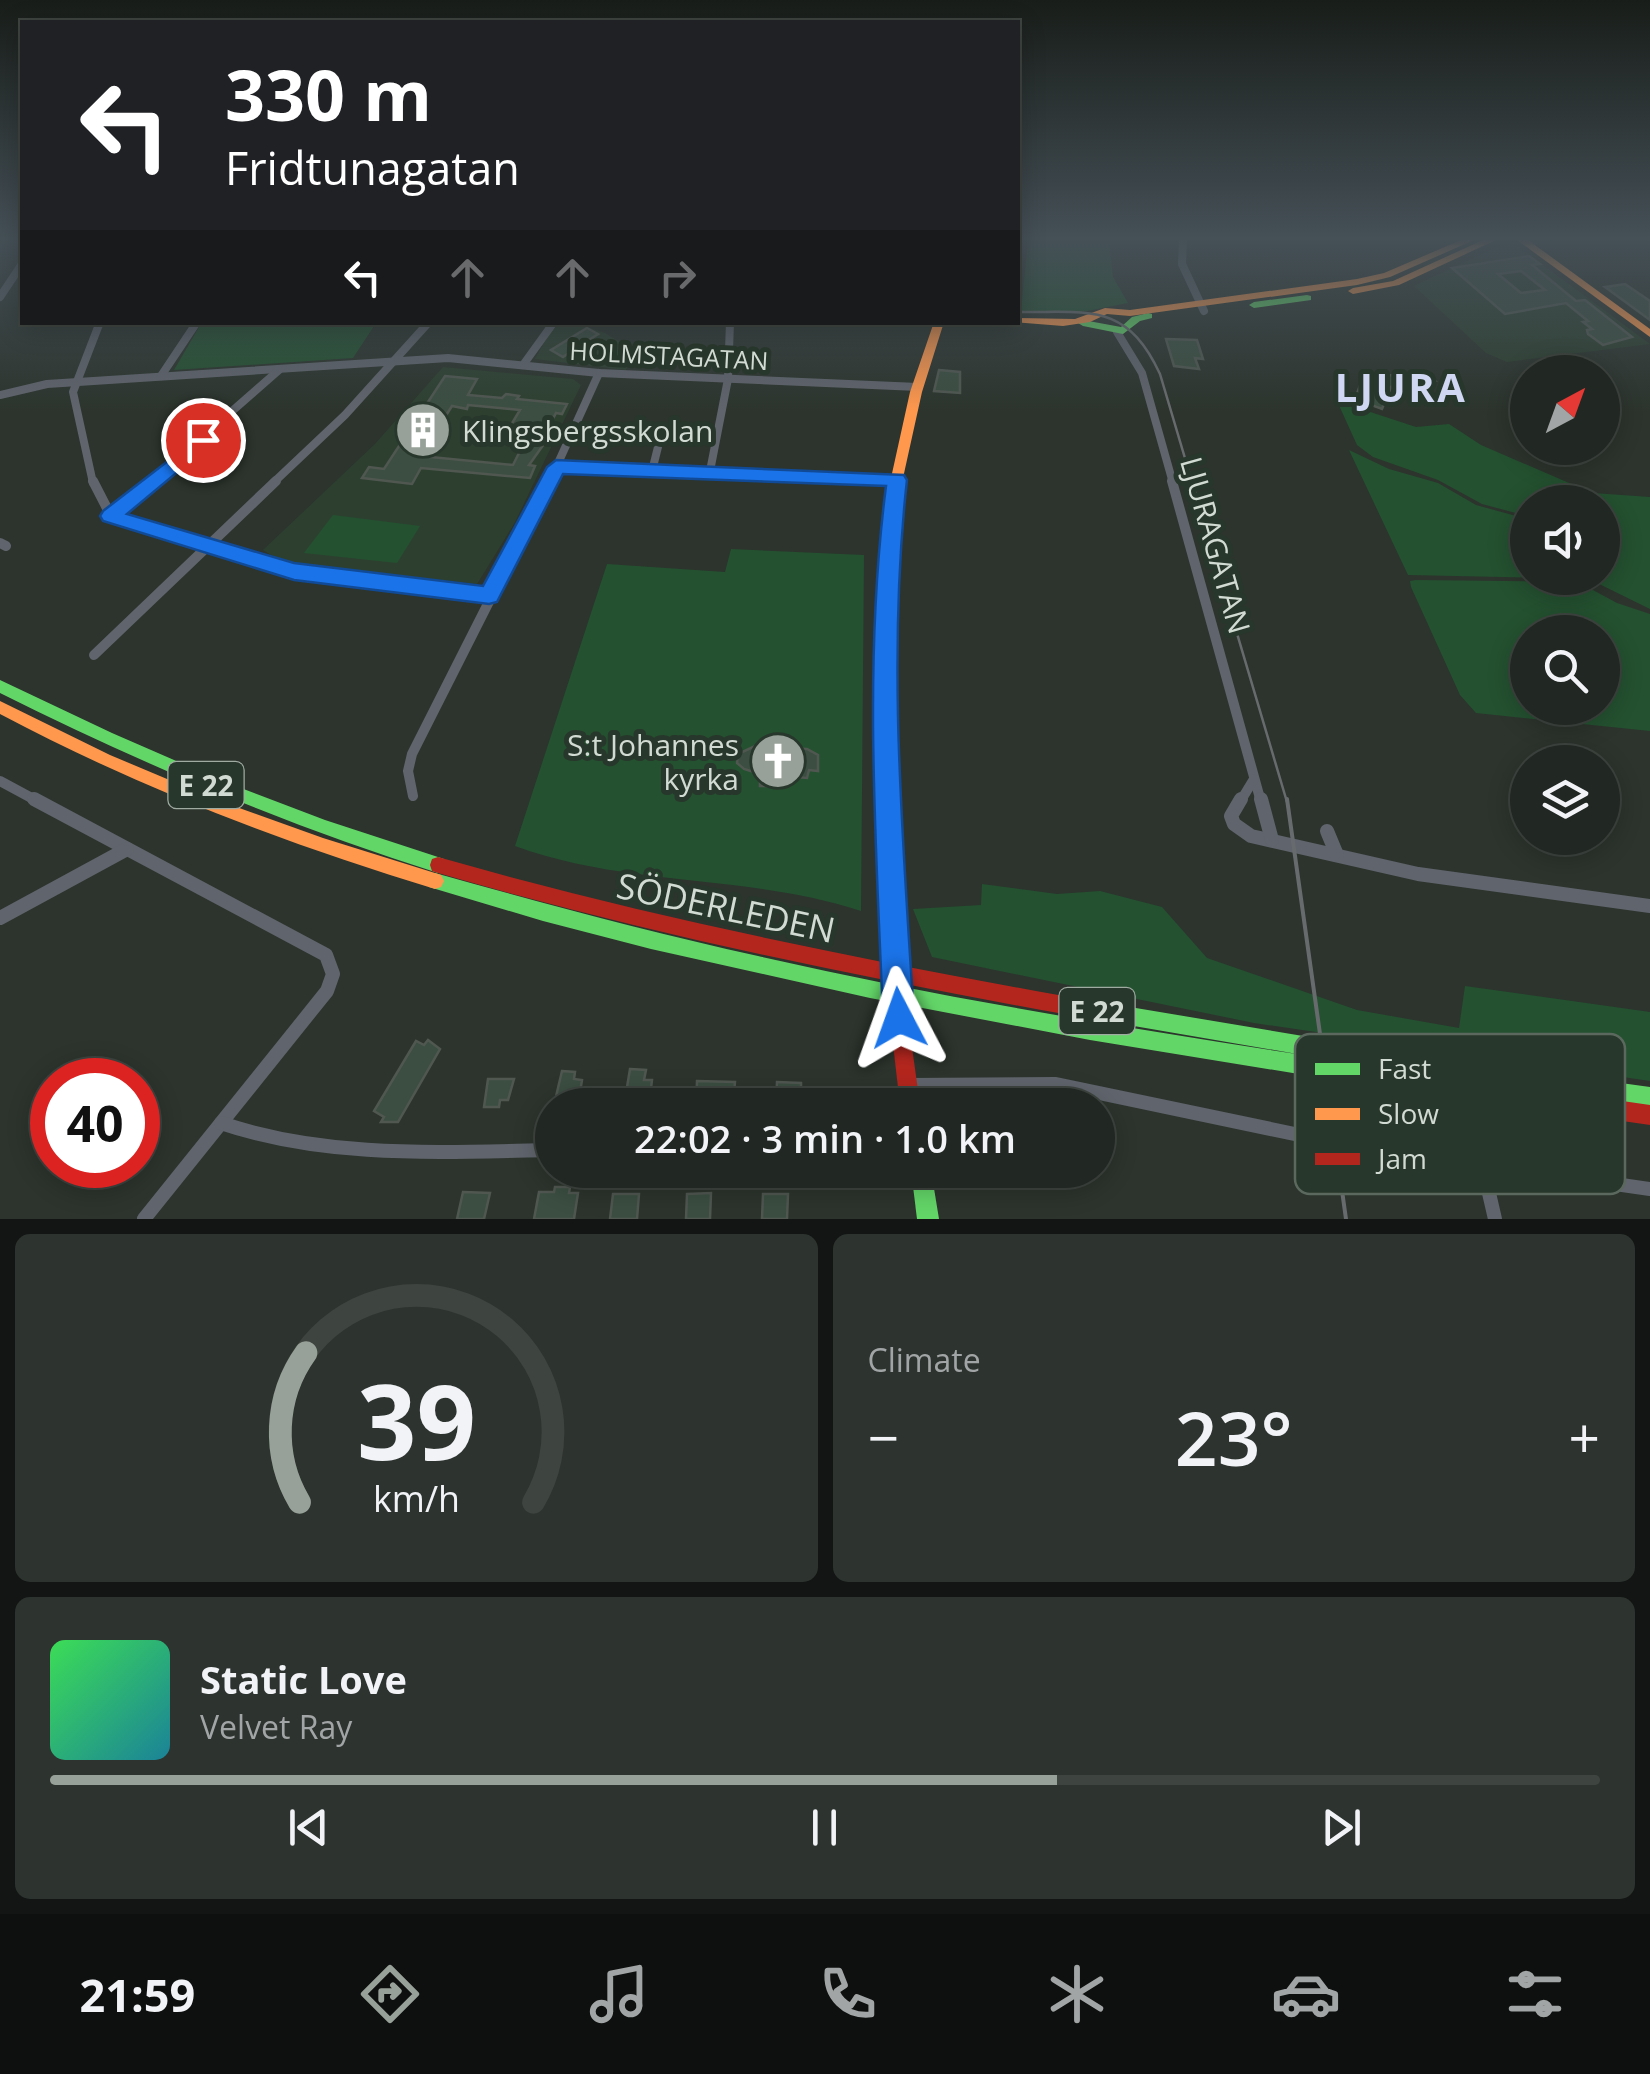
<!DOCTYPE html>
<meta charset="utf-8">
<style>
:root{--surface:#212722;--page:#2d332f;--text:#f1f3f6;--muted:#a2a5a5;--line:#3e4440;--accent:#98a199}
body{margin:0;font-family:"Open Sans",sans-serif;background:var(--page);color:var(--text);height:100vh;display:flex;flex-direction:column;font-size:38px;white-space:nowrap}
*{box-sizing:border-box;margin:0}
p{font-size:32px;color:var(--muted)}
.icon{flex:none;width:55px;height:55px;fill:none;stroke:currentColor;stroke-width:2;stroke-linecap:round;stroke-linejoin:round}
.map{position:relative;height:1219px;overflow:hidden}
.panel{display:flex;flex-direction:column;gap:15px;padding:15px;background:#121513;flex:1}
.panel>*{flex:none}
.guide{position:absolute;left:20px;top:20px;width:1000px;height:305px;border-radius:0px;box-shadow:0 5px 25px #0003,0 0 0 2px var(--line);background:#202124;color:#fff;overflow:hidden}
.needle{width:65px;rotate:41deg}
.controls{position:absolute;left:1510px;top:355px;display:grid;gap:20px}
.controls a{display:grid;place-items:center;width:110px;height:110px;border-radius:50%;background:var(--surface);box-shadow:0 5px 25px #0003,0 0 0 2px var(--line);font-size:50px}
.speed{position:absolute;left:30px;top:1058px;display:flex;gap:20px;font-size:50px;font-weight:700;text-align:center}
.speed>*{display:grid;place-content:center;width:130px;height:130px;border-radius:50%;background:var(--surface);box-shadow:0 5px 25px #0003,0 0 0 2px var(--line);line-height:1}
.speed .limit{border:15px solid #d22;background:#fff;color:#111}
.pin{position:absolute;display:grid;place-items:center;width:85px;height:85px;color:#fff;margin:-42px;border:5px solid #fff;border-radius:50%;box-shadow:0 2px 10px #0007}
.me{position:absolute;width:110px;margin:-55px;rotate:356deg;stroke-linejoin:round;filter:drop-shadow(0 0 8px #0008)}
.turn{display:flex;align-items:center;gap:35px;height:210px;padding:0 40px;font-size:45px}
.turn .icon{width:130px;height:130px;stroke-width:2.5}
.turn b{display:block;font-size:70px;line-height:85px}
.lanes{display:flex;align-items:center;height:95px;padding:0 40px;background:#0003;justify-content:center;gap:50px;direction:ltr}
.lanes .off{opacity:.35}
.big{font-size:75px;font-weight:600;line-height:1.1}
.panel .tile{flex:1;display:flex;flex-direction:column;justify-content:center;gap:15px;min-width:0;padding:0 35px;border-radius:15px;background:var(--page)}
.panel .dial{align-items:center;gap:0}
.dial svg{height:260px;overflow:visible;fill:none;stroke:var(--line);stroke-width:7;stroke-linecap:round;text-anchor:middle}
.dial text{fill:var(--text);stroke:none}
.song{display:flex;align-items:center;gap:30px}
.cover{width:120px;height:120px;border-radius:15px;background:linear-gradient(135deg,hsl(130 70% 55%),hsl(190 70% 35%))}
.played{height:10px;border-radius:5px;background:linear-gradient(90deg,var(--accent) 65%,var(--line) 65%)}
.keys{display:flex;justify-content:space-around;direction:ltr}
.heat{display:flex;justify-content:space-between;align-items:center;font-size:55px;direction:ltr}
.panel .tiles{flex:1;display:grid;gap:15px;grid-template-columns:1fr 1fr}
.tile:last-child{grid-column:span 2}
.trip{position:absolute;left:535px;top:1088px;width:580px;height:100px;border-radius:50px;background:var(--surface);box-shadow:0 5px 25px #0003,0 0 0 2px var(--line);font-weight:600;line-height:100px;text-align:center}
.tab-bar{display:flex;height:160px;justify-content:space-around;align-items:center;background:#0d100e;color:var(--muted)}
.tab-bar .icon{width:70px;height:70px}
.tab-bar .on{color:var(--accent)}
.tab-bar b{font-size:45px;color:var(--text)}
.map>svg:first-child{display:block}
.built{fill:#2d4030}
.green{fill:#245130;fill-rule:evenodd}
.building{fill:#3b4e41;stroke:#505751;stroke-width:2.5;fill-rule:evenodd}
.lines{fill:none;stroke-linecap:round;stroke-linejoin:round}
.street-far2{stroke:#60646c;stroke-width:8}
.street-far1{stroke:#60646c;stroke-width:10}
.street{stroke:#60646c;stroke-width:14}
.fast{fill:#63d668;fill-rule:evenodd}
.slow{fill:#ff974d;fill-rule:evenodd}
.jam{fill:#b3261e;fill-rule:evenodd}
.tram-far1{stroke:#686b6d;stroke-width:2.5}
.tram{stroke:#686b6d;stroke-width:4}
.fast-bridge{stroke:#63d668;stroke-width:19}
.route{fill:#1a73e8;stroke:#114b97;stroke-width:2.5}
.labels{text-anchor:middle;dominant-baseline:central;stroke-width:10;stroke-linejoin:round;paint-order:stroke}
.far-street-label{font-size:25px;fill:#d2dbd3;stroke:#28372b}
.shield{fill:#28372b;stroke:#9faaa1;stroke-width:2.5}
.shield-label{font-size:28px;font-weight:bold;fill:#d2dbd3}
.poi-label{font-size:30px;fill:#d2dbd3;stroke:#28372b;text-anchor:start}
.street-label{font-size:30px;fill:#d2dbd3;stroke:#28372b}
.near-street-label{font-size:35px;fill:#d2dbd3;stroke:#28372b}
.district-label{font-size:40px;font-weight:bold;letter-spacing:2.5px;fill:#cfd7f3;stroke:#28372b}
.key{fill:#28372b;stroke:#5b685d;stroke-width:2.5}
.key-label{font-size:28px;fill:#d2dbd3}
</style>
<div class="map">
<svg width="1650" height="1219" viewBox="0 0 1650 1219">
<rect width="100%" height="100%" fill="#2c342d"/>
<g class="built">
<polygon points="1507,242 1513,243 1650,344 1507,362 1486,353 1414,286"/>
<polygon points="561,323 577,323 605,333 634,351 626,370 535,359 550,332"/>
<polygon points="443,367 573,379 581,385 515,522 477,584 283,562 263,550 375,444"/>
</g>
<g class="green">
<polygon points="1028,240 1109,240 1113,277 1128,303 1087,311 1021,311"/>
<polygon points="202,322 376,322 376,323 353,358 174,370"/>
<polygon points="1337,401 1416,427 1449,424 1481,445 1583,489 1553,502 1528,502 1527,516 1482,504 1438,480 1373,457 1357,445"/>
<polygon points="1349,450 1389,469 1438,483 1476,505 1527,519 1528,578 1555,578 1408,575"/>
<polygon points="1593,493 1650,497 1650,609 1587,578 1602,578 1602,502 1565,502"/>
<polygon points="333,515 420,526 397,563 304,553"/>
<path d="M731 549 864 555 861 911C749 874 626 887 515 846L607 564 725 572Z"/>
<path d="M1416 580 1578 582 1617 603 1650 614V731L1476 713 1460 695 1411 587 1410 581ZM1528 632H1602V708H1528Z"/>
<polygon points="982,884 1057,894 1100,891 1162,907 1207,958 1357,1010 1459,1028 1465,986 1650,1012 1650,1081 1254,1023 932,957 913,909 981,905"/>
</g>
<g class="building">
<path d="M1529 256 1540 264 1532 265 1576 301 1585 300 1632 337 1603 345 1588 334 1587 330 1592 329 1583 322 1588 321 1566 303 1505 314 1452 268ZM1521 271 1545 290 1521 293 1498 274Z"/>
<polygon points="1625,284 1650,301 1650,320 1605,287"/>
<polygon points="587,328 598,334 586,342 598,348 584,356 573,350 563,357 551,350"/>
<polygon points="1166,339 1197,340 1203,359 1195,358 1199,369 1174,366"/>
<polygon points="939,370 960,372 960,393 934,391"/>
<polygon points="1426,373 1435,381 1391,387 1382,409 1355,399 1363,377"/>
<path d="M445 376 477 379 468 395 502 398 506 394 519 396 517 399 567 404 562 414 556 413 545 434H551L529 465 535 466 530 478 421 468 412 484 362 478 369 467 384 469ZM468 405 520 410 508 430 529 433 513 465 420 456 452 406 467 409Z"/>
<polygon points="768,737 788,739 786,748 807,749 818,755 818,771 809,770 807,778 784,776 783,786 760,786 760,774 744,769 737,763 738,754 755,746 765,747"/>
<polygon points="428,1040 440,1049 398,1122 381,1122 384,1117 374,1111 416,1041 424,1045"/>
<polygon points="630,1069 646,1070 644,1080 652,1080 649,1105 624,1105"/>
<polygon points="562,1071 575,1072 574,1079 582,1080 578,1105 554,1105"/>
<polygon points="488,1079 514,1079 508,1100 500,1100 499,1107 484,1107"/>
<polygon points="697,1081 735,1082 733,1104 696,1105"/>
<polygon points="777,1082 801,1083 801,1105 776,1105"/>
<polygon points="555,1187 570,1187 569,1193 578,1193 574,1219 534,1219 539,1192 554,1192"/>
<polygon points="463,1192 490,1193 484,1219 457,1219"/>
<polygon points="711,1193 710,1219 686,1219 687,1194"/>
<polygon points="613,1194 639,1194 637,1219 610,1219"/>
<polygon points="763,1194 788,1194 787,1219 762,1219"/>
</g>
<g class="lines">
<g class="street-far2">
<polyline points="1183,240 1182,264 1204,311"/>
<polyline points="0,297 22,264"/>
<polyline points="1117,332 1142,373 1173,483"/>
<polyline points="523,365 554,322"/>
<polyline points="161,376 197,322"/>
<polyline points="0,395 47,384 448,358 599,373 918,387"/>
<polyline points="557,467 897,479"/>
<polyline points="652,471 658,447"/>
<polyline points="710,471 728,379 730,322"/>
<polyline points="93,483 73,392 100,322"/>
<polyline points="150,483 279,370"/>
<polyline points="273,483 345,415 429,322"/>
<polyline points="549,483 599,373"/>
</g>
<g class="street-far1">
<polyline points="93,481 112,518 294,571 489,596"/>
<polyline points="1172,481 1261,802"/>
<polyline points="111,516 153,481"/>
<polyline points="0,543 6,546"/>
<polyline points="94,655 276,481"/>
<polyline points="0,781 39,802"/>
<polyline points="413,796 408,771 412,754 550,481"/>
<polyline points="1240,802 1254,779"/>
</g>
<g class="street">
<polyline points="34,799 326,955 333,974 327,991 144,1219"/>
<polyline points="1241,799 1231,816 1234,824 1251,836 1418,874 1650,906"/>
<polyline points="1261,799 1272,840"/>
<polyline points="1327,831 1337,855"/>
<polyline points="0,918 127,849"/>
<polyline points="908,1085 1056,1084 1352,1146 1650,1189"/>
<path d="M221 1123C328 1159 440 1152 552 1150"/>
<polyline points="1483,1167 1495,1219"/>
</g>
<g class="fast">
<polygon points="1307,295 1311,296 1311,300 1254,308 1249,305 1254,302"/>
<polygon points="1148,313 1152,314 1152,318 1140,321 1123,334 1083,326 1078,323 1083,320 1121,327 1132,317"/>
<path d="M897 474 903 478C886 630 893 780 901 932L898 938 892 941 886 938 883 932C877 780 872 629 891 478Z"/>
<path d="M0 680 112 733 220 780 325 820 438 857 444 859 446 865 444 871 438 873C287 825 142 764 0 693Z"/>
<path d="M435 873C542 903 649 932 758 956 938 997 1120 1027 1303 1055L1064 1014 1057 1012 1055 1005 1057 998 1064 996 1417 1055 1650 1087V1107L1417 1075 1312 1057 1318 1059 1321 1066 1318 1073 1311 1076 1090 1040 870 998 651 949 543 921 429 887 426 881 429 875Z"/>
<polygon points="911,1170 931,1170 939,1219 917,1219"/>
</g>
<g class="slow">
<polygon points="1461,240 1474,240 1390,277 1357,285 1130,316 1107,314 1090,322 1063,326 1014,322 1018,322 1018,318 1075,319 1105,308 1130,310 1357,279 1384,273"/>
<polygon points="1483,240 1496,240 1399,285 1353,294 1348,291 1353,288 1393,281"/>
<polygon points="1517,240 1528,240 1650,329 1650,337"/>
<polygon points="934,322 944,322 922,392 903,478 897,482 891,478 910,392"/>
<path d="M0 701 110 755 217 800 323 838 435 873 441 875 444 881 441 887 435 889C285 843 139 788 0 714Z"/>
</g>
<g class="jam">
<path d="M438 857C644 916 853 958 1064 996L1071 998 1073 1005 1071 1012 1064 1014C853 976 644 933 438 873L432 871 430 865 432 859Z"/>
<polygon points="899,1009 906,1011 908,1018 920,1105 900,1105 890,1018 892,1011"/>
<polygon points="1311,1056 1650,1105 1650,1125 1311,1076 1304,1073 1301,1066 1304,1059"/>
</g>
<path class="tram-far1" d="M1018 312C1088 313 1126 301 1160 374L1287 802"/>
<polyline class="tram" points="1287,799 1346,1219"/>
<polyline class="fast-bridge" points="892,932 899,1018"/>
</g>
<linearGradient id="sky" x2="0" y2="1"><stop stop-color="#181d19"/><stop offset="0.58" stop-color="#455057"/><stop offset="1" stop-color="#455057" stop-opacity="0"/></linearGradient>
<rect width="1650" height="411" fill="url(#sky)"/>
<path class="route" d="M203 434 212 440 210 445 127 514 294 563 483 586 547 467 556 460 904 475 907 480C887 659 903 839 914 1018L910 1029 899 1034 888 1029 883 1018C876 841 863 663 886 486L563 474 497 602 489 604 294 580 103 521 100 516 103 511Z"/>
<defs>
<g id="building-disc" transform="scale(2.875)"><circle r="9.5" fill="#98a199" stroke="#28372b"/><path d="M-4-6H4V6H1V3H-1V6H-4ZM-2.5-4.3h1.7v1.8h-1.7ZM.8-4.3h1.7v1.8H.8ZM-2.5-1h1.7V.8h-1.7ZM.8-1h1.7V.8H.8Z" fill="#fff"/></g>
<g id="church-disc" transform="scale(2.875)"><circle r="9.5" fill="#98a199" stroke="#28372b"/><path d="M-1.2-6h2.4v3.5h3.3v2.4h-3.3V6h-2.4V-.1h-3.3v-2.4h3.3Z" fill="#fff"/></g>
</defs>
<g fill-rule="evenodd">
<use href="#building-disc" x="423" y="430"/>
<use href="#church-disc" x="778" y="761"/>
</g>
<g class="labels">
<g class="far-street-label">
<text transform="translate(669 355) rotate(3)">HOLMSTAGATAN</text>
</g>
<g class="shield">
<rect x="168.5" y="762" width="75" height="46" rx="8"/>
<rect x="1059.5" y="988" width="75" height="46" rx="8"/>
</g>
<g class="shield-label">
<text x="206" y="785">E 22</text>
<text x="1097" y="1011">E 22</text>
</g>
<g class="poi-label">
<text x="462" y="430">Klingsbergsskolan</text>
<text x="739" y="744" text-anchor="end">S:t Johannes<tspan x="739" dy="34">kyrka</tspan></text>
</g>
<g class="street-label">
<text transform="translate(1216 545) rotate(74)">LJURAGATAN</text>
</g>
<g class="near-street-label">
<text transform="translate(726 907) rotate(12)">SÖDERLEDEN</text>
</g>
<g class="district-label">
<text x="1401" y="386">LJURA</text>
</g>
</g>
<rect x="1295" y="1034" width="330" height="160" rx="15" class="key"/>
<rect x="1315" y="1063" width="45" height="12" fill="#63d668"/>
<rect x="1315" y="1108" width="45" height="12" fill="#ff974d"/>
<rect x="1315" y="1153" width="45" height="12" fill="#b3261e"/>
<g class="key-label">
<text x="1378" y="1079">Fast</text>
<text x="1378" y="1124">Slow</text>
<text x="1378" y="1169">Jam</text>
</g>
</svg>
<div class="controls">
<a><svg class="needle" viewBox="-14 -14 28 28"><path d="M0-13l5 13h-10z" fill="#e53935"/><path d="M0 13l5-13h-10z" fill="#a2a5a5"/></svg></a>
<a><svg class="icon" aria-label="sound" viewBox="0 0 24 24"><path d="M4 9h4l5-4v14l-5-4H4zM17 9q2 3 0 6"/></svg></a>
<a><svg class="icon" aria-label="search" viewBox="0 0 24 24"><circle cx="10" cy="10" r="6"/><path d="M15 15l6 6"/></svg></a>
<a><svg class="icon" aria-label="layers" viewBox="0 0 24 24"><path d="M12 4l9 5-9 5-9-5zM3 14l9 5 9-5"/></svg></a>
</div>
<div class="speed"><div class="limit">40</div></div>
<div class="pin" style="left:203px;top:440px;background:#d93025"><svg class="icon" aria-label="arrive" viewBox="0 0 24 24"><path d="M6 21V4h12l-3 4 3 4H6"/></svg></div>
<svg class="me" style="left:899px;top:1018px" viewBox="-20 -20 40 40"><path d="M0-17L14 15 0 8-14 15z" fill="#1a73e8" stroke="#fff" stroke-width="4"/></svg>
<div class="trip">22:02 · 3 min · 1.0 km</div>
<div class="guide">
<div class="turn"><svg class="icon" aria-label="left" viewBox="0 0 24 24"><path d="M17 20v-9H6M10 6l-5 5 5 5"/></svg><div><b>330 m</b>Fridtunagatan</div></div>
<div class="lanes"><svg class="icon" aria-label="left" viewBox="0 0 24 24"><path d="M17 20v-9H6M10 6l-5 5 5 5"/></svg><svg class="icon off" aria-label="ahead" viewBox="0 0 24 24"><path d="M12 20V5M6 11l6-6 6 6"/></svg><svg class="icon off" aria-label="ahead" viewBox="0 0 24 24"><path d="M12 20V5M6 11l6-6 6 6"/></svg><svg class="icon off" aria-label="right" viewBox="0 0 24 24"><path d="M7 20v-9h11M14 6l5 5-5 5"/></svg></div>
</div>
</div>
<section class="panel">
<div class="tiles">
<div class="tile dial"><svg viewBox="0 0 100 80">
<path d="M14 69A42 42 0 1 1 86 69"/>
<path d="M14 69A42 42 0 0 1 16 23" stroke="#98a199"/>
<text x="50" y="56" font-size="32" font-weight="700">39</text>
<text x="50" y="72" font-size="11">km/h</text>
</svg></div>
<div class="tile"><p>Climate</p>
<div class="heat"><a>−</a><b class="big">23°</b><a>+</a></div>
</div>
<div class="tile">
<div class="song"><i class="cover"></i><div><b>Static Love</b><p>Velvet Ray</p></div></div>
<div class="played"></div>
<div class="keys"><svg class="icon" aria-label="previous" viewBox="0 0 24 24"><path d="M18 5L8 12l10 7zM5 5v14"/></svg><svg class="icon" aria-label="pause" viewBox="0 0 24 24"><path d="M8 5v14M16 5v14"/></svg><svg class="icon" aria-label="next" viewBox="0 0 24 24"><path d="M6 5l10 7-10 7zM19 5v14"/></svg></div>
</div>
</div>
</section>
<nav class="tab-bar">
<b>21:59</b>
<svg class="icon on" aria-label="directions" viewBox="0 0 24 24"><path d="M12 3l9 9-9 9-9-9zM9 14v-3h6M13 9l2 2-2 2"/></svg>
<svg class="icon" aria-label="music" viewBox="0 0 24 24"><path d="M9 18V5l10-2v13"/><circle cx="6" cy="18" r="3"/><circle cx="16" cy="16" r="3"/></svg>
<svg class="icon" aria-label="phone" viewBox="0 0 24 24"><path d="M5 4h4l2 5-3 2q2 4 5 5l2-3 5 2v4C11 20 4 13 5 4z"/></svg>
<svg class="icon" aria-label="climate" viewBox="0 0 24 24"><path d="M12 3v18M4 7l16 10M4 17L20 7"/></svg>
<svg class="icon" aria-label="car" viewBox="0 0 24 24"><path d="M5 17H2v-5l4-1 3-4h7l3 4 3 1v5h-3M9 17h6M6 11h13"/><circle cx="7" cy="17" r="2"/><circle cx="17" cy="17" r="2"/></svg>
<svg class="icon" aria-label="filters" viewBox="0 0 24 24"><path d="M4 7h16M4 17h16"/><circle cx="9" cy="7" r="2"/><circle cx="15" cy="17" r="2"/></svg>
</nav>
